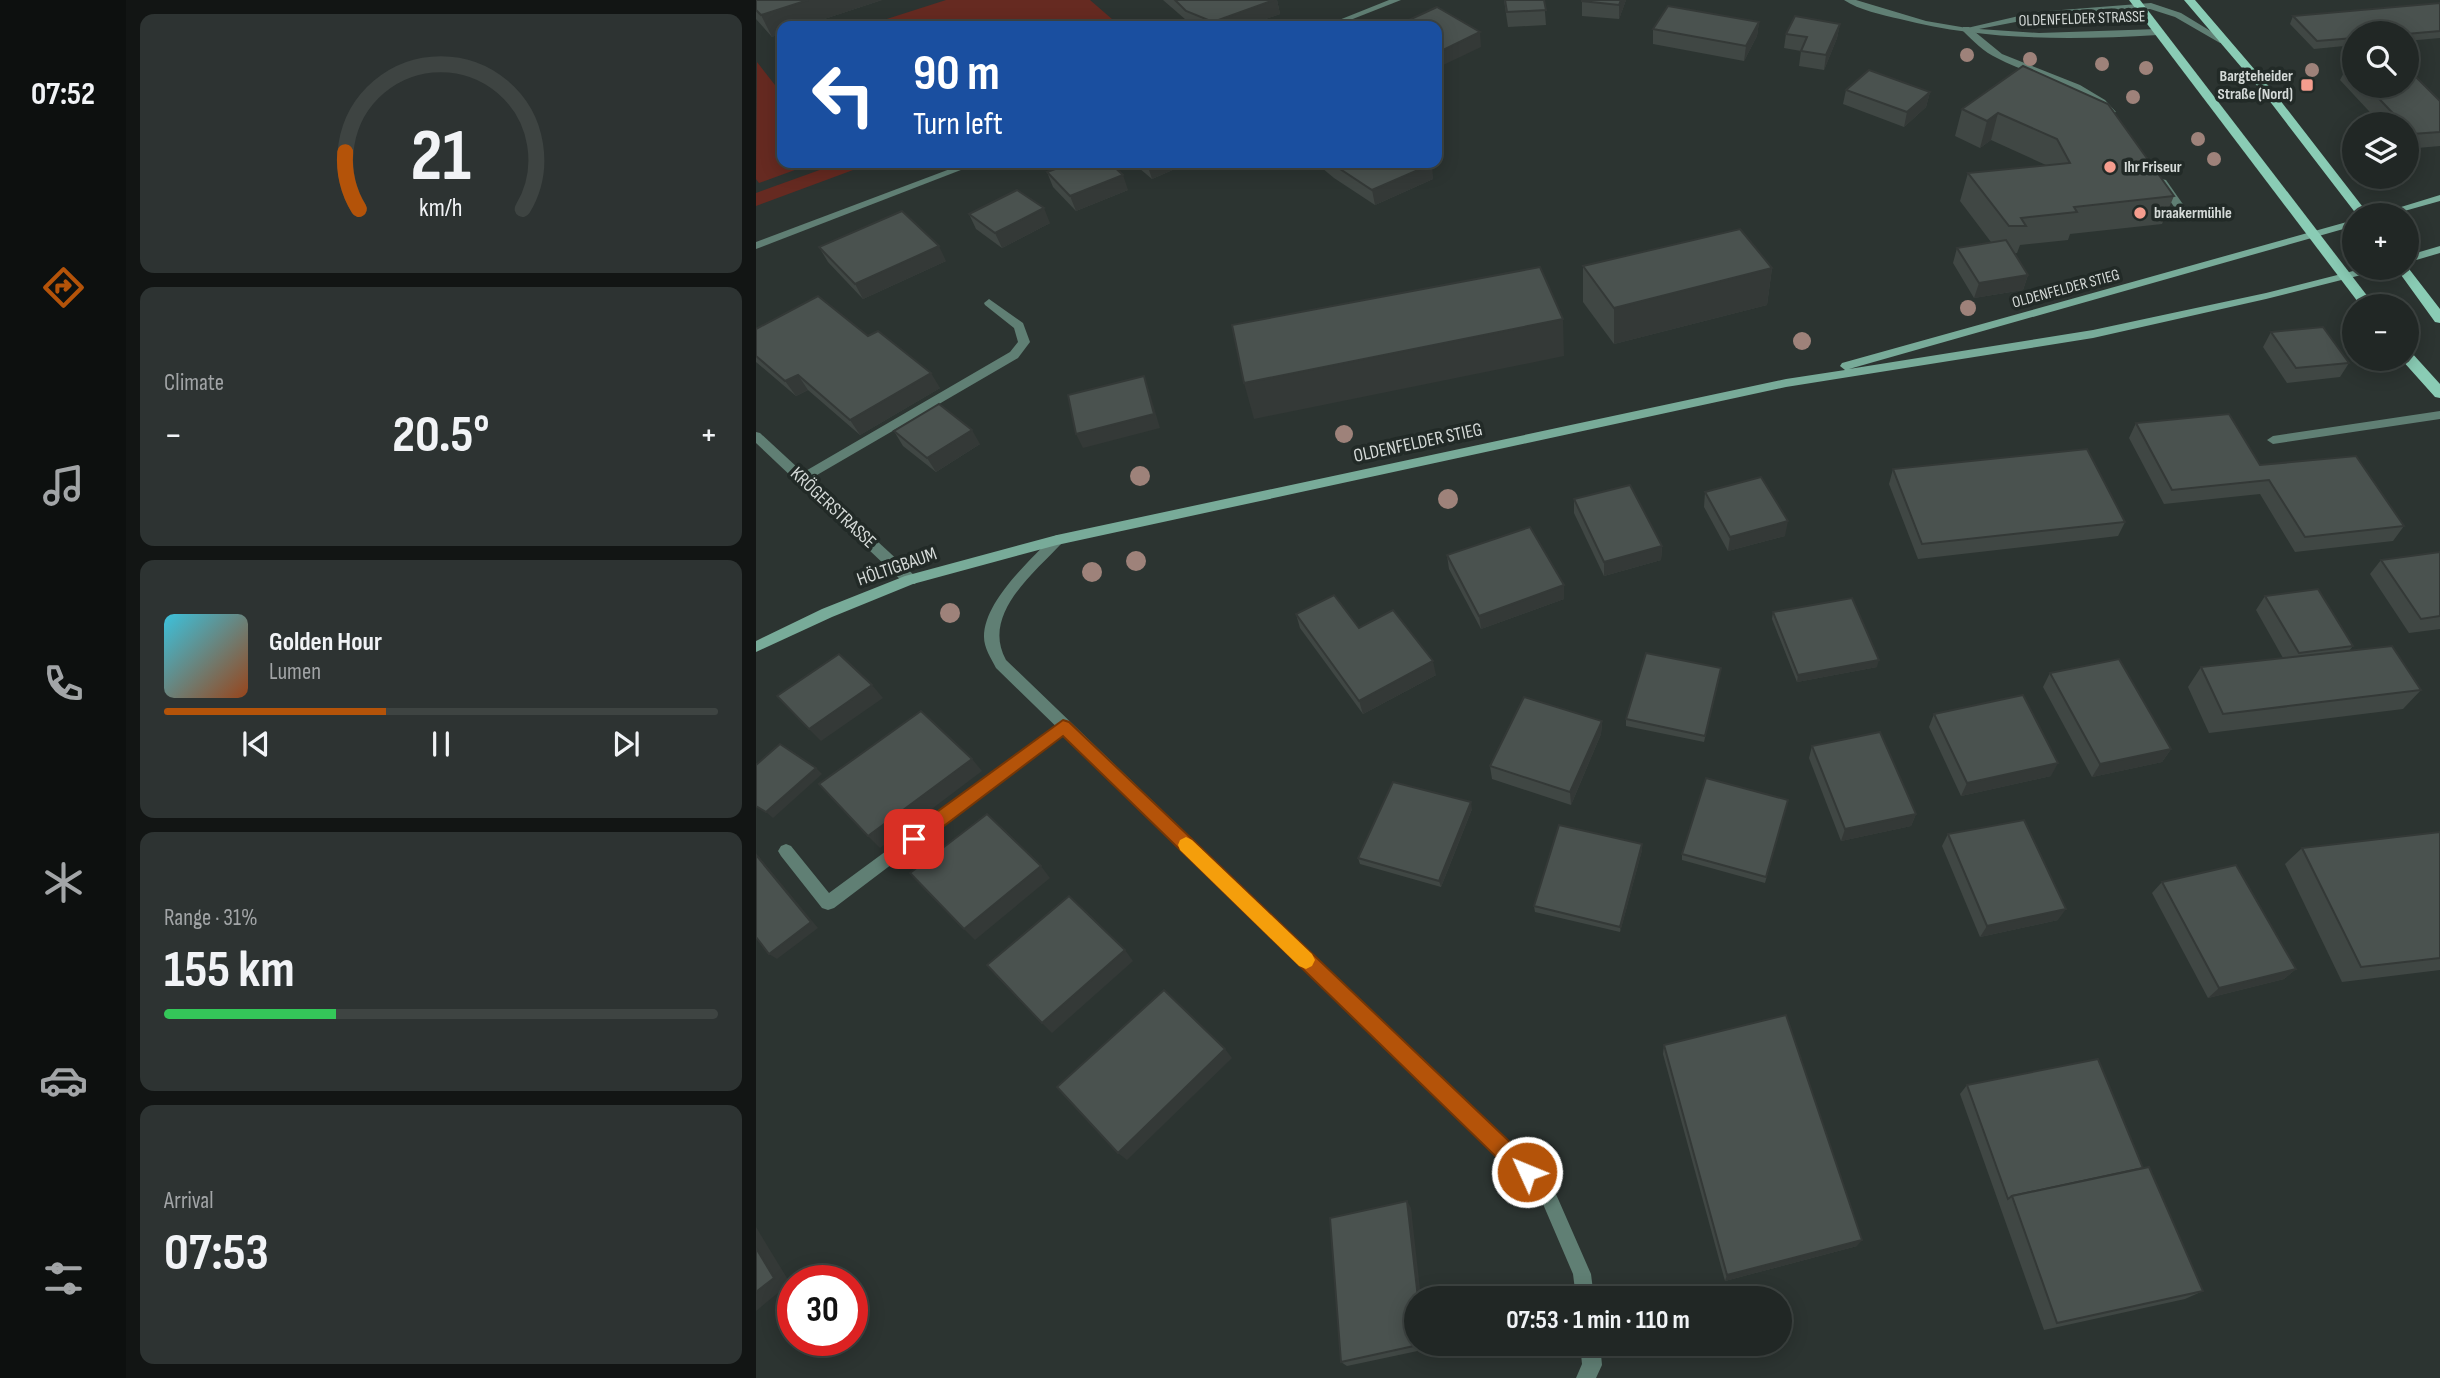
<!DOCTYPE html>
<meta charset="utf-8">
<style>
:root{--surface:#212725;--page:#2d3332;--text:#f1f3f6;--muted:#a2a5a7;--line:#3e4442;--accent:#b45309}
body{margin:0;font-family:"Sofia Sans Condensed",sans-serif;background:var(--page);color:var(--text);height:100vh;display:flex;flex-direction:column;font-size:26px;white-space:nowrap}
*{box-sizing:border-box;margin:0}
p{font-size:23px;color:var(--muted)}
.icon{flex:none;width:38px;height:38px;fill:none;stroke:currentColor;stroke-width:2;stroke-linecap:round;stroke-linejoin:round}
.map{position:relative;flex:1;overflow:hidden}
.sheet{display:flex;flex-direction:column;gap:14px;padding:14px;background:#121514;width:630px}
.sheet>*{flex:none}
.banner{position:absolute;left:21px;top:21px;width:665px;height:147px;border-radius:14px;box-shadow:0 4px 18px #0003,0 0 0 2px var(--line);background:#1a4fa0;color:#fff;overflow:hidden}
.tools{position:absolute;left:1586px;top:21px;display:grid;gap:14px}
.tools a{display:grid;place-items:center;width:77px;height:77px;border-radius:50%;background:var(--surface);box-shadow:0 4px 18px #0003,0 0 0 2px var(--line);font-size:35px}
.speed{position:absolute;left:21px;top:1265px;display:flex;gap:14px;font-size:35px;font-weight:700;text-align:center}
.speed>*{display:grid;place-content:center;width:91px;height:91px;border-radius:50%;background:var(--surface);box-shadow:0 4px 18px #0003,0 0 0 2px var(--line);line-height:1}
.speed .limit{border:10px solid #d22;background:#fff;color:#111}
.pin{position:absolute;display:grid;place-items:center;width:60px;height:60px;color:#fff;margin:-30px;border-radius:14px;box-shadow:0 4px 10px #0006}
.me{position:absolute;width:77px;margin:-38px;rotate:314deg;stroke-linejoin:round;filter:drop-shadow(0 0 5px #0008)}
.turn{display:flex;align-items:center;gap:24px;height:147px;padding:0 21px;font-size:32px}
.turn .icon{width:91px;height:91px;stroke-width:2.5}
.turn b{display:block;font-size:49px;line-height:60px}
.big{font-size:52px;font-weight:700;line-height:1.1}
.sheet .tile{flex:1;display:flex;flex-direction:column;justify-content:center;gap:10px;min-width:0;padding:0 24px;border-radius:14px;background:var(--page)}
.sheet .dial{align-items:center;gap:0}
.dial svg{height:182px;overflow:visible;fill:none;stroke:var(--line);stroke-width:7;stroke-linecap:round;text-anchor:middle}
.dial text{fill:var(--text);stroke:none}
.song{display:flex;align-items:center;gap:21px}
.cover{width:84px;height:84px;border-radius:10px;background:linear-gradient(135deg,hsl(190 70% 55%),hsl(20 70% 35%))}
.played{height:7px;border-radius:4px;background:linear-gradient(90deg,var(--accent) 40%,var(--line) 40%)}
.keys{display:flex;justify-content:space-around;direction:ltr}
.heat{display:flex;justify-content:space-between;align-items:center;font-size:38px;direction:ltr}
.charge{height:10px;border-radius:5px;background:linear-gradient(90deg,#34c759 31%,var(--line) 0)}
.trip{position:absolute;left:648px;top:1286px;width:388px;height:70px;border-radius:35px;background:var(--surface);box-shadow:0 4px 18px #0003,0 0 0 2px var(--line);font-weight:700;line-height:70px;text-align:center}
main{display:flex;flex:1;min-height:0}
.tab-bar{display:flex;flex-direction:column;width:126px;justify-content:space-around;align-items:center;background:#0d100f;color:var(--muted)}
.tab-bar .icon{width:49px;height:49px}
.tab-bar .on{color:var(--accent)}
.tab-bar b{font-size:32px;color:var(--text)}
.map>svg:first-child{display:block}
.green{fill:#662a21}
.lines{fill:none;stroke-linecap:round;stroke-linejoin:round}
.lane{fill:#607f74;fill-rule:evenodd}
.street{fill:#607f74;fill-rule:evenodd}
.secondary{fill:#78ab99;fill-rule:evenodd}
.primary{fill:#8accb5;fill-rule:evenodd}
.tree{fill:#9e827a}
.wall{fill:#404744}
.shaded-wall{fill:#343937}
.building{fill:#4a524f;stroke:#343937;stroke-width:2}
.route{fill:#b45309;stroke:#753606;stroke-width:2}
.slow{fill:#f59e0b}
.poi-dot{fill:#f59d8e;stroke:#222a27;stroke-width:2.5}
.labels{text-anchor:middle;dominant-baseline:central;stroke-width:7;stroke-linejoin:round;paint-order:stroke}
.far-street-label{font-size:16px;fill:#d5dad8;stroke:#222a27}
.far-poi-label{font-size:16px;font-weight:bold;fill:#d5dad8;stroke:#222a27;text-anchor:start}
.street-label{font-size:19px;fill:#d5dad8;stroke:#222a27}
</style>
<main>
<nav class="tab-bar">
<b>07:52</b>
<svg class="icon on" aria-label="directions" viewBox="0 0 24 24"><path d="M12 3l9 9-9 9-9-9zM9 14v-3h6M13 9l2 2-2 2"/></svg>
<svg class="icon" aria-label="music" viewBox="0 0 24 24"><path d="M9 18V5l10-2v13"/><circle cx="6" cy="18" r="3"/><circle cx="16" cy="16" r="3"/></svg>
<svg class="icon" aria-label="phone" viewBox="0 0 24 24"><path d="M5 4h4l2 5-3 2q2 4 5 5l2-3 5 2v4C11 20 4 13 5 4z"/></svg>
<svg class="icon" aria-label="climate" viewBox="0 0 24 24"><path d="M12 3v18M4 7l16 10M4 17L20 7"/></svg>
<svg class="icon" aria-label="car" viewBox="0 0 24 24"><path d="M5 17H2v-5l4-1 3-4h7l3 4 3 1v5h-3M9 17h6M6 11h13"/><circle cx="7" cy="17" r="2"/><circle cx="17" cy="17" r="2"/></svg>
<svg class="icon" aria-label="filters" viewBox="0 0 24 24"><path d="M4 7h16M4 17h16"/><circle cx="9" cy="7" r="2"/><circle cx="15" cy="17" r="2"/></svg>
</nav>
<section class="sheet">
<div class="tile dial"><svg viewBox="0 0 100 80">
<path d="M14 69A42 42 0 1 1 86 69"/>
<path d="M14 69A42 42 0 0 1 8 44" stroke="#b45309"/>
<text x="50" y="56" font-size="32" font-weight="700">21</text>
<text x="50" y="72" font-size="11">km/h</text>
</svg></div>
<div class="tile"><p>Climate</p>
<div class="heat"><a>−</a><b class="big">20.5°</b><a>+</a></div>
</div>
<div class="tile">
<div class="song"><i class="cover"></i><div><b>Golden Hour</b><p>Lumen</p></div></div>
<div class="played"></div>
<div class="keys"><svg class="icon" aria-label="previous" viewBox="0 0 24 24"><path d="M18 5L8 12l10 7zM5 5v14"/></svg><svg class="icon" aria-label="pause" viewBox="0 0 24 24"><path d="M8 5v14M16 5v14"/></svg><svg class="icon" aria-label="next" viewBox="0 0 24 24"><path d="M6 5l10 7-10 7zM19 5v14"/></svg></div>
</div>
<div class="tile"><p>Range · 31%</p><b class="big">155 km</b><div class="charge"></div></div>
<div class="tile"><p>Arrival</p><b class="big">07:53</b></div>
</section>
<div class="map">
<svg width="1684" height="1378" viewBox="0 0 1684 1378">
<rect width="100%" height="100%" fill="#2c3431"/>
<g class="green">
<polygon points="190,0 334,0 364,26 109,26"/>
<polygon points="1,62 26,94 26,163 58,163 3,183 0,179"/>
<polygon points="83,163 116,163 0,206 0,193"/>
</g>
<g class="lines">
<g class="lane">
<path d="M1207 27H1213L1246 54 1324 85 1349 100 1360 112 1352 114C1322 82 1278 78 1241 58 1228 52 1217 41 1207 31Z"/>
<polygon points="1406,179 1410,180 1431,210 1431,214 1423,214 1401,182"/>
<polygon points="233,299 267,323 274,342 262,358 49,482 41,482 39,479 41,476 254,352 262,342 258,328 229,305 228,303"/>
<polygon points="1684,411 1684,419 1517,444 1511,440 1517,436"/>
<polygon points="307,721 312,723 314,727 312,731 78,908 72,910 66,908 25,856 22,851 25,846 30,844 35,846 73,893"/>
</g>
<g class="street">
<polygon points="633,0 645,0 579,26 568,26"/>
<path d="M1088 0H1100L1170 21 1211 28 1280 12 1395 3 1425 13 1471 41 1464 43 1419 17 1394 9 1280 18 1223 29 1283 33 1402 29 1406 32 1402 35C1315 40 1229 41 1144 19 1126 15 1103 10 1088 0Z"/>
<polygon points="210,163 223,163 0,249 0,242"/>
<polygon points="0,432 4,433 159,576 161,580 159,584 149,584 0,443"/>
<path d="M301 535 307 540 306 543C277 574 225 615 250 660L796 1185 835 1274 838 1298H820L817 1274 784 1197 240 668C235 658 228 648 228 637 228 601 274 561 296 537Z"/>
<polygon points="824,1344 844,1344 846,1365 840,1378 820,1378 826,1364"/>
</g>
<g class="secondary">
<polygon points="1684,195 1684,201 1634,215 1619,215"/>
<polygon points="1598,220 1598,226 1093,369 1337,330 1510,293 1609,268 1626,268 1625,270 1510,299 1337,338 1030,387 301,545 157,584 76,617 0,652 0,641 66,609 149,576 301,535 1030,379 1089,370 1084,366 1086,363"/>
<polygon points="1684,246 1684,253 1650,263 1650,256"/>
</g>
<g class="primary">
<polygon points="1373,0 1384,0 1619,306 1605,306"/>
<polygon points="1428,0 1439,0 1517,91 1613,215 1601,215 1509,95"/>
<polygon points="1650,265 1684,309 1684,323 1679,322 1640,268 1650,268"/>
<polygon points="1650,350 1655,352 1684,384 1684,398 1679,397 1645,359 1650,359"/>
</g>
</g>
<g class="tree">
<circle cx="1211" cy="55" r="7"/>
<circle cx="1274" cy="59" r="7"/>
<circle cx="1346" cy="64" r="7"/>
<circle cx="1390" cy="68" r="7"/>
<circle cx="1556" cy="70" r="7"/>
<circle cx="1377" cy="97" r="7"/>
<circle cx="1442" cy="139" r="7"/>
<circle cx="1458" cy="159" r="7"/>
<circle cx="1212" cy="308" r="8"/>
<circle cx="1046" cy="341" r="9"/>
<circle cx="588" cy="434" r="9"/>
<circle cx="384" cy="476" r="10"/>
<circle cx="692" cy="499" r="10"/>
<circle cx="380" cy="561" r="10"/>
<circle cx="336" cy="572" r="10"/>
<circle cx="194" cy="613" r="10"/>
</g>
<g class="wall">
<polygon points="0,0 126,0 47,26 26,26 26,33 16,37 0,19"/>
<polygon points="407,0 521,0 524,14 489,26 437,26"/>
<polygon points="748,0 788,0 790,25 752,27"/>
<polygon points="870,0 863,19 826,16 826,1"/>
<polygon points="1684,3 1684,38 1650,41 1650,33 1598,33 1598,45 1558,49 1534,24 1537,16"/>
<polygon points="1003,22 1001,36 988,61 897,44 897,29"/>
<polygon points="1084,24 1081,38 1068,70 1043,66 1045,51 1028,48 1030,34"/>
<polygon points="1598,64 1598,86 1650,86 1684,101 1684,146 1650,149 1650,124 1625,124 1584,80 1592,65"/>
<polygon points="1267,66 1418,196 1406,224 1314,234 1312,240 1264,245 1261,253 1259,253 1272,275 1267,290 1218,298 1197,263 1201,248 1235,242 1204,201 1212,173 1290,165 1235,140 1224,148 1199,136 1206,109"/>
<polygon points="1090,90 1174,92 1170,107 1148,127 1087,104"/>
<polygon points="377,163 442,163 431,168 428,165 396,179"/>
<polygon points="560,163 674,163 677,179 619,205 578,178"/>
<polygon points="291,172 372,190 320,211 297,187"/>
<polygon points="213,214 294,223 246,248 220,229"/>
<polygon points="63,247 190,261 107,299 72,262"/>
<polygon points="827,266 1016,268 1011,305 858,344 827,302"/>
<polygon points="0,329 112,336 184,388 104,435 52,390 40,396 0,362"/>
<polygon points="1515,332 1593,363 1584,377 1531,383 1507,347"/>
<polygon points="1380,423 1504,465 1648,526 1637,541 1539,552 1504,494 1408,504 1373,438"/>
<polygon points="138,431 224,444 180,472 147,446"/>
<polygon points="1137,469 1369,522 1362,536 1162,559 1133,484"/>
<polygon points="949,492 1029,536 972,551 948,507"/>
<polygon points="818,499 906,546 905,560 848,576 818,513"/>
<polygon points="1684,552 1684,629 1653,633 1614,574 1625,560"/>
<polygon points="691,555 808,599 725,629 693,569"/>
<polygon points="1509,596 1597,646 1593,651 1665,690 1647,709 1453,733 1432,687 1445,667 1527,658 1500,610"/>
<polygon points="1017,612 1121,667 1041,682 1016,619"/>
<polygon points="540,614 603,628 680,675 607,714 544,628"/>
<polygon points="1294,673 1415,749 1406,762 1336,777 1287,687"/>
<polygon points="964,675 948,742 870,726 870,719"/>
<polygon points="1178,714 1295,776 1205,796 1173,727"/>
<polygon points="846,721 845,734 815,805 736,779 734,766"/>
<polygon points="1056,746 1160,814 1155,826 1085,841 1053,758"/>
<polygon points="1032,800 1009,883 926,860 926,854"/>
<polygon points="716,809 685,887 604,864 602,858"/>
<polygon points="1684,832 1684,970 1586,982 1529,864 1546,848"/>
<polygon points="1192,834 1302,920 1224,937 1186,846"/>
<polygon points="886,844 886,850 864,932 779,912 778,906"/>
<polygon points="1406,882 1540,969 1528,979 1452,998 1396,893"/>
<polygon points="908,1045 1101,1246 969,1281 907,1054"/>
<polygon points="1211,1085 1387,1168 1447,1291 1429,1299 1288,1330 1204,1094"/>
<polygon points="655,1208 660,1344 670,1344 671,1349 591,1366 585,1362"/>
</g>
<g class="shaded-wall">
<polygon points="52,0 126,0 47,26 26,26 26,33 16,37 5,15"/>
<polygon points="518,0 521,0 524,14 489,26 458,26 457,22"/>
<polygon points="865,0 870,0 863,19 863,5"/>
<polygon points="1003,22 1001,36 988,61 990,46"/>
<polygon points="1084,24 1081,38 1068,70 1070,55"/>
<polygon points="724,32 725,47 681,68 681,53"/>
<polygon points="1174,92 1170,107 1148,127 1151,112"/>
<polygon points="1242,113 1235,140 1224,148 1231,121"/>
<polygon points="394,163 427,163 428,165 396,179 391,164"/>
<polygon points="429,163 442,163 431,168"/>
<polygon points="676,164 677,179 619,205 616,190"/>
<polygon points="367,175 372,190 320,211 314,196"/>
<polygon points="288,208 294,223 246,248 239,233"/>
<polygon points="183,246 190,261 107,299 99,284"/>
<polygon points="1016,268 1011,305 858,344 858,308"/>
<polygon points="1272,275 1267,290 1218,298 1223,283"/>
<polygon points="807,319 808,356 498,419 488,383"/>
<polygon points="175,373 184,388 104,435 94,420"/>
<polygon points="42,375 52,390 40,396 29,381"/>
<polygon points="388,376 393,391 404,428 327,448 320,434"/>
<polygon points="216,430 224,444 180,472 171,458"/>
<polygon points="1032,521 1029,536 972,551 974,537"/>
<polygon points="906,546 905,560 848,576 848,562"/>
<polygon points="808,585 808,599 725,629 723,616"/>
<polygon points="1123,660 1121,667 1041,682 1042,675"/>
<polygon points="677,661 680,675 607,714 603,701"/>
<polygon points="116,685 127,698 65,741 53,729"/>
<polygon points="846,721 845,734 815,805 814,792"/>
<polygon points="1415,749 1406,762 1336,777 1344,764"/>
<polygon points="216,759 226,771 124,848 112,836"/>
<polygon points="1302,763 1295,776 1205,796 1211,783"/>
<polygon points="60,768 66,774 17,818 10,812"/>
<polygon points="715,802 716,809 685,887 683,881"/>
<polygon points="1160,814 1155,826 1085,841 1089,829"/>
<polygon points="886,844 886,850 864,932 864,927"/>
<polygon points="0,853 62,928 21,959 13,954"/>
<polygon points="285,866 294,878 219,940 208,929"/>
<polygon points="1310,909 1302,920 1224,937 1231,926"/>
<polygon points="369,950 377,961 296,1033 286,1023"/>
<polygon points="1540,969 1528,979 1452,998 1463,988"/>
<polygon points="469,1049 476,1058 371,1160 362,1153"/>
<polygon points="651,1201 655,1208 665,1298 662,1298"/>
<polygon points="0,1227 34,1283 0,1311"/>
<polygon points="1106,1240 1101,1246 969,1281 971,1275"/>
</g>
<g class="building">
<polygon points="0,0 52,0 5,15 0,10"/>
<polygon points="419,0 518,0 457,22 430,11"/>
<polygon points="749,0 788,0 790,10 751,12"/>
<polygon points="826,0 865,0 863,5 826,1"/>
<polygon points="1684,3 1684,31 1650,34 1598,33 1598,38 1561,41 1537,16"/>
<polygon points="912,6 1003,22 990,46 897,29"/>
<polygon points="681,7 724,32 681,53 681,26 640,26"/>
<polygon points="1039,16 1084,24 1070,55 1045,51 1051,37 1030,34"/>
<polygon points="1598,64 1598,71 1592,65"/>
<polygon points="1267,66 1352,104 1418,196 1318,207 1321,212 1265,218 1270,226 1253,226 1212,173 1314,163 1301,139 1242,113 1231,121 1206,109"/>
<polygon points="1650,67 1684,101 1684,132 1656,134 1650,128 1650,124 1647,124 1611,86 1650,86"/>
<polygon points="1113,70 1174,92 1151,112 1090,90"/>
<polygon points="316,163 354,163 367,175 314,196 291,172"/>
<polygon points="575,163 674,163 676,164 616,190"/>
<polygon points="261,190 288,208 239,233 213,214"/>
<polygon points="146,211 183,246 99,284 63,247"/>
<polygon points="984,229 1016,268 858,308 827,266"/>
<polygon points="1250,240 1272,275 1223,283 1201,248"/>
<polygon points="784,267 807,319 488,383 476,325"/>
<polygon points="62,296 112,336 122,331 175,373 94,420 42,375 29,381 0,356 0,329"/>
<polygon points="1567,327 1593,363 1540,368 1515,332"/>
<polygon points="388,376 398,414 320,434 312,395"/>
<polygon points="183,404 216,430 171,458 138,431"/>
<polygon points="1473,414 1504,465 1600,456 1648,526 1549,537 1513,480 1416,490 1380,423"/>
<polygon points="1331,449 1369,522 1166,544 1137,469"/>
<polygon points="1005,477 1032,521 974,537 949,492"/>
<polygon points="874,485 906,546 848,562 818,499"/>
<polygon points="774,527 808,585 723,616 691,555"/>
<polygon points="1684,552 1684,616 1665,619 1625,560"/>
<polygon points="1562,589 1597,646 1543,653 1509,596"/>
<polygon points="578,595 603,628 637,610 677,661 603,701 540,614"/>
<polygon points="1096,598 1123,660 1042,675 1017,612"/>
<polygon points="1636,646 1665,690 1467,714 1445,667"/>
<polygon points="890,653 965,668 949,736 870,719"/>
<polygon points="83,654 116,685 53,729 21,696"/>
<polygon points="1363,659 1415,749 1344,764 1294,673"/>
<polygon points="1267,695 1302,763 1211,783 1178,714"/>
<polygon points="768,697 846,721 814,792 734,766"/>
<polygon points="165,711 216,759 112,836 63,784"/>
<polygon points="1124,732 1160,814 1089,829 1056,746"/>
<polygon points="24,744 60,768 10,812 0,806 0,765"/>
<polygon points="950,778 1032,800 1010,877 926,854"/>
<polygon points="637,782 715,802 683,881 602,858"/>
<polygon points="231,814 285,866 208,929 154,873"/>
<polygon points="1268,820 1310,909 1231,926 1192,834"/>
<polygon points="803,825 886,844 864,927 778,906"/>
<polygon points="1684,832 1684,958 1605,967 1546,848"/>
<polygon points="0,855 55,922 13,954 0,937"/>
<polygon points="1480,865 1540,969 1463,988 1406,882"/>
<polygon points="313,896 369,950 286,1023 231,965"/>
<polygon points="408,990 469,1049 362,1153 301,1087"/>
<polygon points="1030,1015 1106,1240 971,1275 908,1045"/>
<polygon points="1342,1059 1387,1168 1256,1196 1252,1199 1211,1085"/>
<polygon points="1393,1167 1447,1291 1301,1323 1256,1196"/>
<polygon points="651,1201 662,1298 660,1298 660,1344 667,1344 585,1362 574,1218"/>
<polygon points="0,1248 18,1278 0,1292"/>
</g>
<polygon class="route" points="307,720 313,722 778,1165 781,1172 778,1180 771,1183 764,1180 307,736 164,844 158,846 152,844 149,839 152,833"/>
<polygon class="slow" points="430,837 436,840 556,954 559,960 556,966 550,969 543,966 424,850 422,845 424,840"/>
<g class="poi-dot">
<rect x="1544" y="78" width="14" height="14" rx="3.5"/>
<circle cx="1354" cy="167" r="7"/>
<circle cx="1384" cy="213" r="7"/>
</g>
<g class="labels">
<g class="far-street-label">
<text transform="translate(1326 19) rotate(-2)">OLDENFELDER STRASSE</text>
<text transform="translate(1310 289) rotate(-15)">OLDENFELDER STIEG</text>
</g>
<g class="far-poi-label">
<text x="1537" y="76" text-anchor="end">Bargteheider<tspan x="1537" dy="18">Straße (Nord)</tspan></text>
<text x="1368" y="167">Ihr Friseur</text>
<text x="1398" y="213">braakermühle</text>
</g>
<g class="street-label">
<text transform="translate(662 443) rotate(-12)">OLDENFELDER STIEG</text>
<text transform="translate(77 508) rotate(43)">KRÖGERSTRASSE</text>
<text transform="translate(141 567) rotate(-19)">HÖLTIGBAUM</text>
</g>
</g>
</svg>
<div class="tools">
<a><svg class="icon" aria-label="search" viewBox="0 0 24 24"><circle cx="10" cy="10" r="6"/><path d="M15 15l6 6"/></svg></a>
<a><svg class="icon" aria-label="layers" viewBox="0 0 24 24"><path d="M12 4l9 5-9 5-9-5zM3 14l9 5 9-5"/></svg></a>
<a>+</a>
<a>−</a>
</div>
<div class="speed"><div class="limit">30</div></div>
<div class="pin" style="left:158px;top:839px;background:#d93025"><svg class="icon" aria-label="arrive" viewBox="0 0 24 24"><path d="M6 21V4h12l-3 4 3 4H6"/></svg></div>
<svg class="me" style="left:771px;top:1172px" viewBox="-20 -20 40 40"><circle r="17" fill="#b45309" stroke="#fff" stroke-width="3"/><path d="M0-11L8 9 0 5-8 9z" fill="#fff"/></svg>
<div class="trip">07:53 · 1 min · 110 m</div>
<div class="banner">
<div class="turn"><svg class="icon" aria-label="left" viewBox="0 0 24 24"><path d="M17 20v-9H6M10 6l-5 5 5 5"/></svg><div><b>90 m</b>Turn left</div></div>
</div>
</div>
</main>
